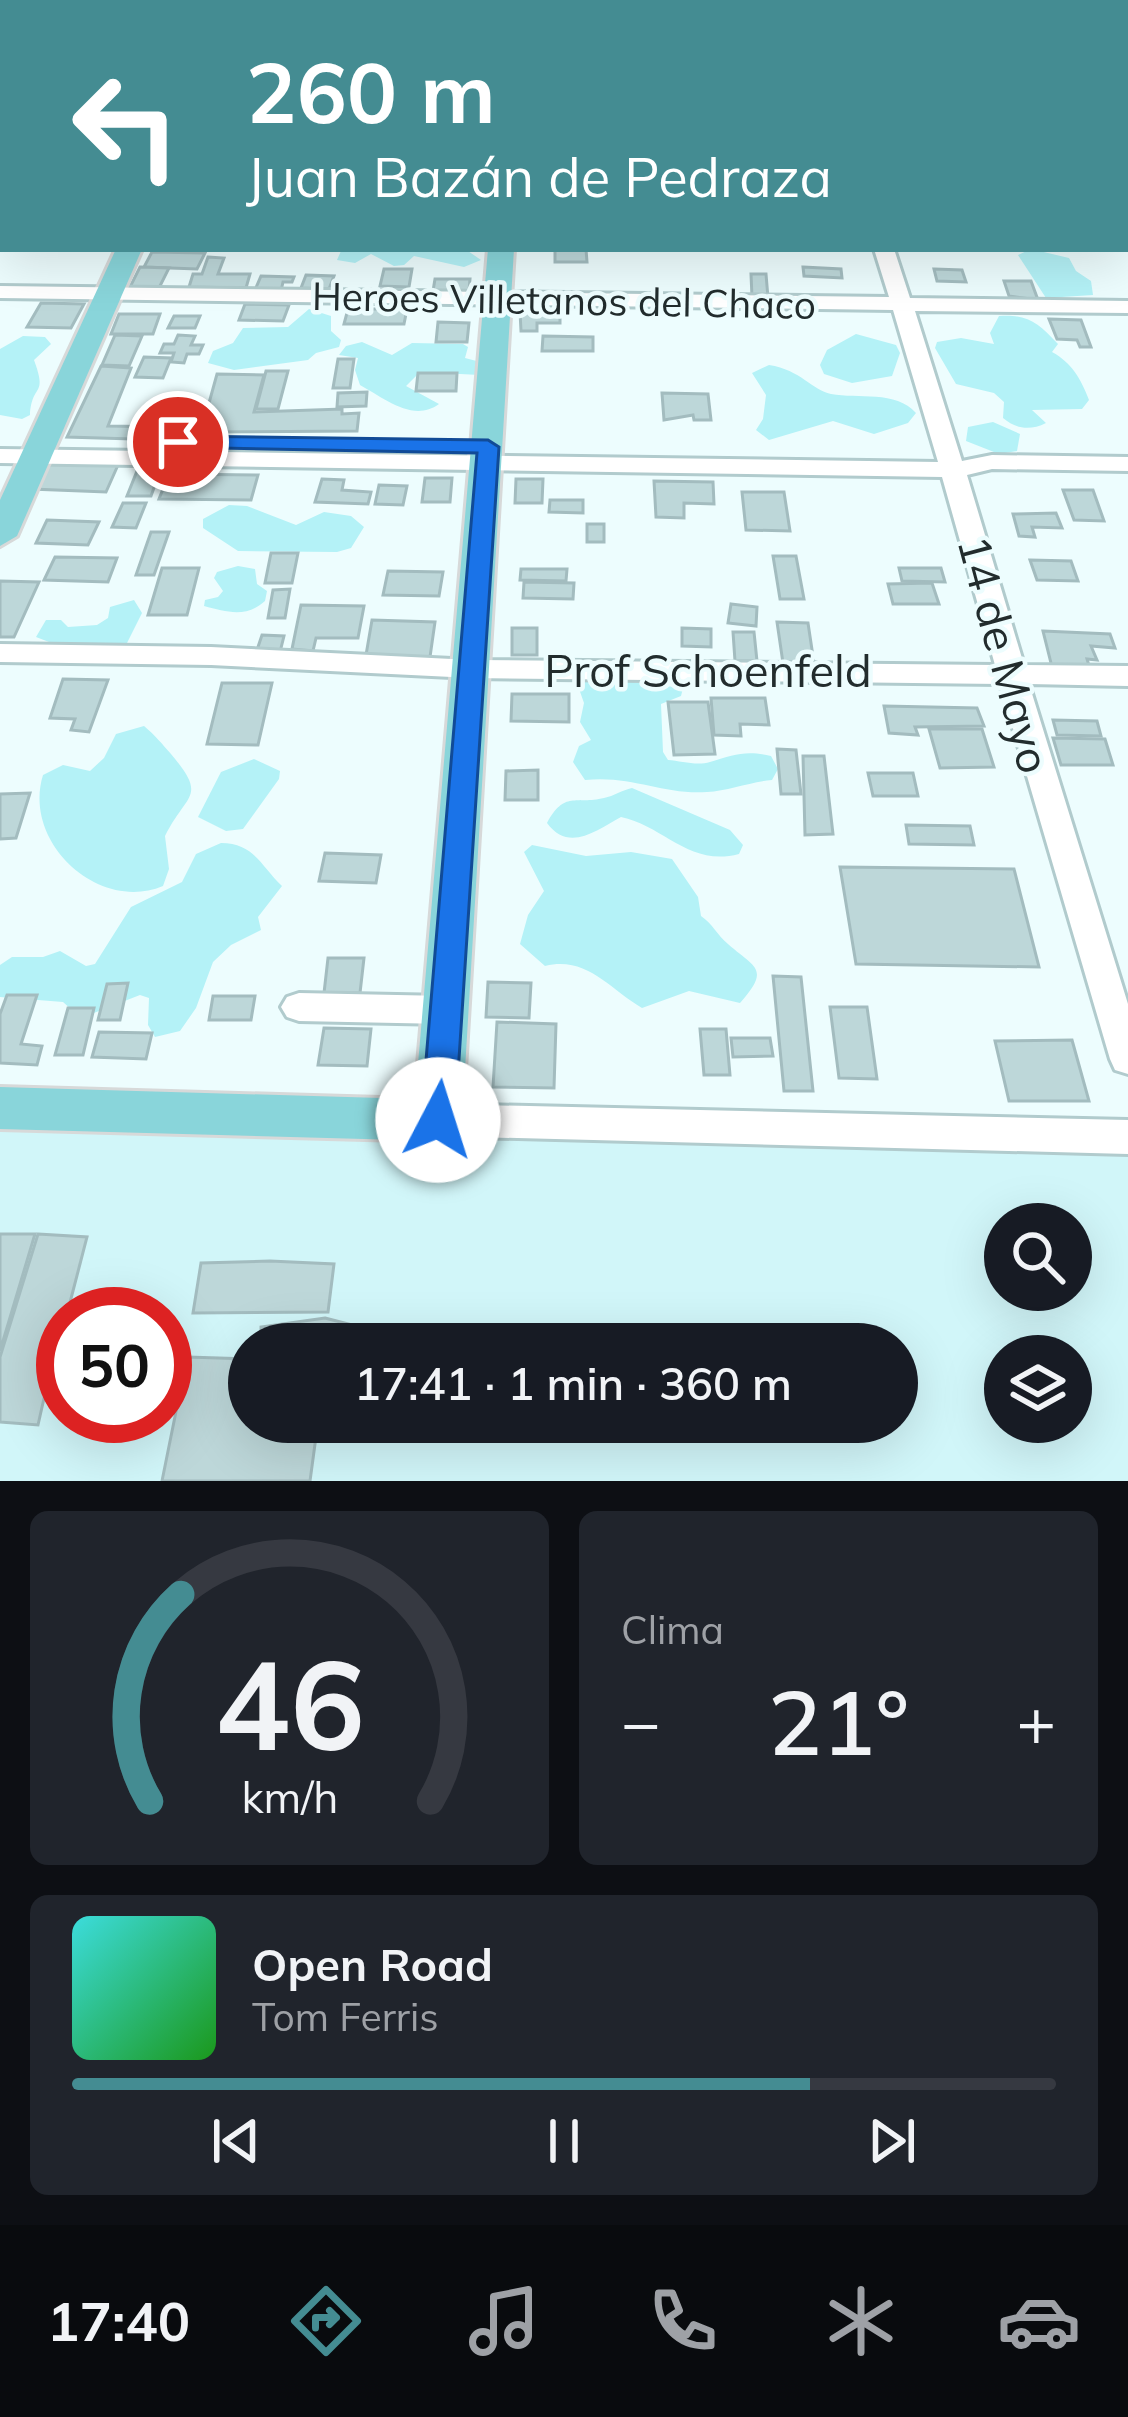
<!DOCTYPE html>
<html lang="es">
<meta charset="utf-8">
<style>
:root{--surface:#171b24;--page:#20242c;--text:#f1f3f6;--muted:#9ea1a6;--line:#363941;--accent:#448c92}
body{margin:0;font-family:Mulish,sans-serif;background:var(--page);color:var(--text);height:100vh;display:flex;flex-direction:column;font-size:45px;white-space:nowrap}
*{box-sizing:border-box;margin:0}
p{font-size:39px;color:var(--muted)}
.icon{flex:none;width:66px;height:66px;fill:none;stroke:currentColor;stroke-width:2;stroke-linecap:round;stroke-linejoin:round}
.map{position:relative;height:1481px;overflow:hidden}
.drawer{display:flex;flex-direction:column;gap:30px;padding:30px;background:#0d0f14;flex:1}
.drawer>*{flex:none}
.top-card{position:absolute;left:0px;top:0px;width:1128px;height:252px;box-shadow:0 12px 48px #0002;background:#448c92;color:#fff;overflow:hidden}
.fabs{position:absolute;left:984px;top:1203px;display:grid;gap:24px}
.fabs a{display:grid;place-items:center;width:108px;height:108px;border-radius:50%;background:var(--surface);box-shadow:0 12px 48px #0002;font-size:60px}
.speed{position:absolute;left:36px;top:1287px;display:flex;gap:24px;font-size:60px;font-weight:700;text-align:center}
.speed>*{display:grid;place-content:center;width:156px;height:156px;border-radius:50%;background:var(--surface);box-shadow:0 12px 48px #0002;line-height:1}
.speed .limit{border:18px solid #d22;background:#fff;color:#111}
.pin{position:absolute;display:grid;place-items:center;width:102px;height:102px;color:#fff;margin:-51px;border:6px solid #fff;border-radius:50%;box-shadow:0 3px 12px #0007}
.me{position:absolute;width:132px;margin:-66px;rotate:5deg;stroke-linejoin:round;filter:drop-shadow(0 0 9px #0008)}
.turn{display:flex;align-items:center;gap:42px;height:252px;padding:0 48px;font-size:54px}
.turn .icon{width:156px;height:156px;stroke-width:2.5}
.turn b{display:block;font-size:84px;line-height:102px}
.big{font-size:90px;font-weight:600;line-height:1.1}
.drawer .card{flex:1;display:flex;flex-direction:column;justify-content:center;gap:18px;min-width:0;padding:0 42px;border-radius:18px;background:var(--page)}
.drawer .dial{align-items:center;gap:0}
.dial svg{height:312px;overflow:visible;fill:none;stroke:var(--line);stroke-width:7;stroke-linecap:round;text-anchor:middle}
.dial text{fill:var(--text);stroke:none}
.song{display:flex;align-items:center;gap:36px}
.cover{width:144px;height:144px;border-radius:18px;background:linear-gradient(135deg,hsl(180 70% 55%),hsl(120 70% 35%))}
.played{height:12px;border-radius:6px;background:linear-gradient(90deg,var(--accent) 75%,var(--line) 75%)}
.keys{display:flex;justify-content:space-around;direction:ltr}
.heat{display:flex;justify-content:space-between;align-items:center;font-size:66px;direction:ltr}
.drawer .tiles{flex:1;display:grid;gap:30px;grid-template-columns:1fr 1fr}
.card:last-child{grid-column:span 2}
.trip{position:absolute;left:228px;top:1323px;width:690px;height:120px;border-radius:60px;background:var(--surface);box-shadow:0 12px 48px #0002;font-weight:600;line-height:120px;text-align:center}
.dock{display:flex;height:192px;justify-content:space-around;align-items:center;background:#090b0e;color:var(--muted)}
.dock .icon{width:84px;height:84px}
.dock .selected{color:var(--accent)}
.dock b{font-size:54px;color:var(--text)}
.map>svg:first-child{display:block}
.built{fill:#d1f6f9;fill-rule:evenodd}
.green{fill:#b4f2f7}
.building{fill:#bdd7d9;stroke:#a3bcbf;stroke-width:3}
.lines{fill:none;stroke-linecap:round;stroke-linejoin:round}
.minor-casing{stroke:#b1cbcd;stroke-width:6}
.major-casing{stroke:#d7d9d9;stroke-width:6}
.minor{fill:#fff;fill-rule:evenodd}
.major{fill:#89d5da;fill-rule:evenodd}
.route{fill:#1a73e8;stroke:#114b97;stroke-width:3}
.labels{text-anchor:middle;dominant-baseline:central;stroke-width:9;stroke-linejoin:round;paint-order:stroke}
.far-street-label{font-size:39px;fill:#222c2d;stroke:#edfdfe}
.street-label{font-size:45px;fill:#222c2d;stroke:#edfdfe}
</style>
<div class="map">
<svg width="1128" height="1481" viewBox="0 0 1128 1481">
<rect width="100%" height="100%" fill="#edfdfe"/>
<path class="built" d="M0 1109 1128 1151V1481H0ZM1005 1224H1071V1290H1005ZM63 1314H165V1416H63ZM249 1344H897V1422H249ZM1005 1356H1071V1422H1005Z"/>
<g class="green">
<polygon points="351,249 465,249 481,260 464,267 414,256 404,265 394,266 371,254 355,263 337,260 341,251"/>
<polygon points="1031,249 1069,258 1076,271 1091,281 1093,295 1046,298 1018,255"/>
<polygon points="309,309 331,316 331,331 341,340 339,347 316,353 308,360 234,370 208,363 213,351 233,343 243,328 288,327"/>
<path d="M999 316C1028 314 1038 323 1058 344L1052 352C1072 363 1081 379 1089 400L1082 409 1032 410 1046 423C1030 431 1016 429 1003 418L1004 402 994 393 956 384 935 348 937 342 961 338 994 344 990 333Z"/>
<polygon points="856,334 896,345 900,353 892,376 852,383 824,374 820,365 827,350"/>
<path d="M23 336 45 337 51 344 34 360C48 398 32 382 30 415L22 419 0 415V349Z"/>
<path d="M362 342 392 355 412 343 463 344 468 347 465 358 488 364 480 375 420 372 406 386 439 404C413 423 384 398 360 385L355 370 358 358 339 355 346 346Z"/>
<path d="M769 365C801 370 812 390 831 394 858 399 896 390 916 413L908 423 874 434 833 421 769 440 756 430 763 419 766 395 752 373Z"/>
<polygon points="993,422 1020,434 1017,451 999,454 966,441 968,427"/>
<polygon points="229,505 247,506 296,525 324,512 351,516 364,527 351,548 337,552 238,551 203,528 203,519"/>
<path d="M238 566 255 569 257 584 267 591 265 601C246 618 227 612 204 606L205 600 218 597 223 591 214 578 217 572Z"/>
<polygon points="134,600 142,613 124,649 62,647 36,637 46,620 61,620 68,627 97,625 108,618 110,607"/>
<path d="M598 678 683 688 681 696 661 704 663 752 668 760C681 761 697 766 710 762 734 755 745 750 771 756L778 769 772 780C750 782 728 791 707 792 663 795 632 775 585 780L573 762 579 746 591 740 580 722 584 703 577 683Z"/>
<path d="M144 726C155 735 162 744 171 754 208 798 187 792 165 836L169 869 163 886C99 913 22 843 43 775L63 765 90 771 104 758 116 734Z"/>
<polygon points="254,759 280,771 279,779 243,829 226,831 198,817 221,772"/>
<path d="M632 788 730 830 743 845 739 854C689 867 664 826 621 817 597 830 569 853 547 823 565 790 575 805 604 798 614 796 622 790 632 788Z"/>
<path d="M221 843C254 843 261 866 282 886L258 917 261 930 231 945 213 962 196 1008 180 1031 155 1037 148 1025 149 998 140 995 81 1018 63 1002 0 997V965L12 957H43L60 951 86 966 95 964 131 907 182 882 196 854Z"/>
<path d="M532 845 586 856 631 852 672 859 698 897 701 916C713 924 717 935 728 944 755 968 771 968 740 1003L689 991 642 1008C608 988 587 956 545 966L520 944 528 915 544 891 524 852Z"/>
</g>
<g class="building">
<polygon points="555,249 586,249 587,262 555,262"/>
<polygon points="152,252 205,253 197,269 144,267"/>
<polygon points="208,257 224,258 218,274 250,274 246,288 189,287 193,274 202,274"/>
<polygon points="140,267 169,268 158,290 129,289"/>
<polygon points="803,267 841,269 842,278 804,276"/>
<polygon points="384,269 412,269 409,287 380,286"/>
<polygon points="934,269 962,270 966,282 937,281"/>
<polygon points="751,274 766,274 768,298 752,297"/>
<polygon points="306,275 334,276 329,289 301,288"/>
<polygon points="261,276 294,277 292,282 283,282 281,291 255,290"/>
<polygon points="435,279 470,279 469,291 433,291"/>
<polygon points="1004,281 1031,281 1038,300 1009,296"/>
<polygon points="41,303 84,304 71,328 27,327"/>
<polygon points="245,304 289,305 283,321 239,320"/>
<polygon points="348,309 407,309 404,324 344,324"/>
<polygon points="520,312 560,312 560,323 537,323 537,331 521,331"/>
<polygon points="119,314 160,314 153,334 111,334"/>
<polygon points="174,316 200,316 195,328 168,328"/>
<polygon points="1049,319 1081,320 1091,347 1080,347 1077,340 1057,339"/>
<polygon points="438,322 469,323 467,342 436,342"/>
<polygon points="115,335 142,336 129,366 102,365"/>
<polygon points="178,335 195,336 191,345 203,345 199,354 187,354 184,363 171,362 174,353 160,353 164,344 174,344"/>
<polygon points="543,336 593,337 593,351 542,351"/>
<polygon points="144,357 171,358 163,378 135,377"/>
<polygon points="338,359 354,359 350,388 333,388"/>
<polygon points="101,366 131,368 108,426 169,427 166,440 67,437"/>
<polygon points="266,371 288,371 278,409 256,409"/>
<polygon points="418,373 457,373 456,391 416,391"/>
<polygon points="217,374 264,375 254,412 342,409 342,414 359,413 357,431 201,432"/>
<polygon points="367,392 366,406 337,407 338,393"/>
<polygon points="662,393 708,394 711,420 694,420 693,415 664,420"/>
<polygon points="46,463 118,465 106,492 32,489"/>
<polygon points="137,471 160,471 151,496 127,496"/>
<polygon points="169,474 258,475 251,500 159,499"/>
<polygon points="425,478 452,478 450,502 422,502"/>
<polygon points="322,479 344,480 342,490 371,492 368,504 315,502"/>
<polygon points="516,479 543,479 542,503 515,503"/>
<polygon points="654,481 713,482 714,504 684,503 684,518 656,517"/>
<polygon points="379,485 407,486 403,505 375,504"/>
<polygon points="1063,490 1093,490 1104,521 1074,520"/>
<polygon points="742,492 784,492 790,531 746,530"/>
<polygon points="550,500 583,500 583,513 549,512"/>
<polygon points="123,503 146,503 136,528 112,527"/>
<polygon points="1056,513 1062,528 1032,527 1035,537 1019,536 1013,514"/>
<polygon points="47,520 99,522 88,545 36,543"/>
<rect x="587" y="524" width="17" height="18"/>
<polygon points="151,532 169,532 154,575 136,575"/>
<polygon points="271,553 298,553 292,583 265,583"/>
<polygon points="773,556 796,556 804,599 780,599"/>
<polygon points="55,557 117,558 108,582 44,580"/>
<polygon points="1030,560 1071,561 1078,581 1037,580"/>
<polygon points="162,568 199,568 187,615 148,615"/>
<polygon points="899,568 941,568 945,582 902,581"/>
<polygon points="521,569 567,569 566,581 520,580"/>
<polygon points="388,571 443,572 439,596 383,595"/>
<polygon points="0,581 39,582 14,637 0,637"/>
<polygon points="524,582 574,583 573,599 523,598"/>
<polygon points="932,583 939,604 893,604 888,584"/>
<polygon points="290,589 285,618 268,618 273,590"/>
<polygon points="731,604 757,607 756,626 728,623"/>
<polygon points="301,605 364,606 358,638 316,638 313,651 292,649"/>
<polygon points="372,620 435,622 430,657 366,655"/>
<polygon points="777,622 808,623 814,663 783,663"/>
<rect x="512" y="628" width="25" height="27"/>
<polygon points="682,628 711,629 711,647 682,646"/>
<polygon points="1043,631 1110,634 1115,648 1091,646 1097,660 1087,659 1090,669 1052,667"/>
<polygon points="733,632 754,632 757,661 735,661"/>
<polygon points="262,635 284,636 280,652 257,650"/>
<polygon points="63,679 108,680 89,732 71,730 75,719 50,718"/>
<polygon points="222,683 272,683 258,745 207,744"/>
<polygon points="512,694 569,694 569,722 511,721"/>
<polygon points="711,698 765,698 769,725 740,724 741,736 714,735"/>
<polygon points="668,702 708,702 715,754 674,755"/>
<polygon points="884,706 977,708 984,726 915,727 918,735 889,733"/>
<polygon points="1053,720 1097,721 1101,736 1057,735"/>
<polygon points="929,729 982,729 994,767 940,768"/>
<polygon points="1053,738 1105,739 1113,765 1061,765"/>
<polygon points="777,749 796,750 801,794 781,794"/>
<polygon points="803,756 824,756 833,834 805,835"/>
<polygon points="538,770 538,800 505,800 506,771"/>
<polygon points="868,773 913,773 918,796 873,796"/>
<polygon points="30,793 16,838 0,839 0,794"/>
<polygon points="906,825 970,826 974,845 909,844"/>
<polygon points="325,853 381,855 376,883 319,881"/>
<polygon points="840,867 1014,869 1039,967 856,964"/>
<polygon points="328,958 364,958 360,993 324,993"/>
<polygon points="773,976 801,977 813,1091 784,1091"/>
<polygon points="488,982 531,983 529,1018 486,1017"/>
<polygon points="128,983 120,1020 98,1020 107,984"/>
<polygon points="7,995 37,995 21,1044 42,1046 37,1065 0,1063 0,1014"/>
<polygon points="213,996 255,996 251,1020 209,1020"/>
<polygon points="830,1007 867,1007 877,1079 839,1078"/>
<polygon points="68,1008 94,1008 83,1055 55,1055"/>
<polygon points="497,1022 556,1024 554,1088 493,1087"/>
<polygon points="324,1028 371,1029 367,1066 318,1065"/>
<polygon points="700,1029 726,1029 730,1075 704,1075"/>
<polygon points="99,1032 152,1033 146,1059 92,1057"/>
<polygon points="731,1038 770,1038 773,1056 733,1057"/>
<polygon points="1072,1040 1089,1101 1009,1101 995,1041"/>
<polygon points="0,1234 35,1234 0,1351"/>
<polygon points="38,1234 87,1237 67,1314 63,1314 38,1425 0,1422 0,1357"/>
<polygon points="270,1261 334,1264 328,1312 193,1313 201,1263"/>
<polygon points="325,1318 387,1334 388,1344 261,1344 261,1327"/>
<polygon points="187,1357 249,1359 249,1422 318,1422 310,1481 162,1481"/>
</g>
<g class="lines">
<g class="minor-casing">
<g id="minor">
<polygon points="36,0 52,0 34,3"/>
<polygon points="803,0 819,0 820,3 804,3"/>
<polygon points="1094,0 1110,0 1112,3 1096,3"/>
<polygon points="1125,31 1128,32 1128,46 1125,45"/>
<polygon points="3,42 3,52 0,53 0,43"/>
<polygon points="3,65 3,79 0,80 0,66"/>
<rect x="0" y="170" width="3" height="12"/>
<rect x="1125" y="186" width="3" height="12"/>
<polygon points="874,249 894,249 910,298 1128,301 1128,313 915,311 962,461 992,455 1128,457 1128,471 992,469 967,475 1024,665 1128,666 1128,686 1029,684 1128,1004 1128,1074 1115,1070 1110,1059 1000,684 472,678 211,665 0,662 0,644 211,647 472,660 995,665 942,477 0,463 0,449 938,462 893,310 0,298 0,286 889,297"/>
<polygon points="299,993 446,996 459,1000 464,1010 459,1020 446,1024 299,1021 287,1017 281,1007 287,997"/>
<polygon points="438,1104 1128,1120 1128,1154 438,1136 425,1132 419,1120 425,1108"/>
</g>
</g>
<g class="major-casing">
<g id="major">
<polygon points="229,0 249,0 228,3"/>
<rect x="512" y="0" width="20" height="3"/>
<polygon points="116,249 142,249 17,536 0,546 0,500"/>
<polygon points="488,249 514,249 462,1120 455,1135 438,1141 0,1129 0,1087 415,1099"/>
</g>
</g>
<use href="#minor" class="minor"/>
<use href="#major" class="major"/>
</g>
<polygon class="route" points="178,436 488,440 499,447 455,1120 450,1130 438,1135 426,1130 421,1120 477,453 170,447 170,438"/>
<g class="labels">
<g class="far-street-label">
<text transform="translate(564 300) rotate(1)">Heroes Villetanos del Chaco</text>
</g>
<g class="street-label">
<text transform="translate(1005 654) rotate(75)">14 de Mayo</text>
<text x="708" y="670">Prof Schoenfeld</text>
</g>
</g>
</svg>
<div class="fabs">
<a><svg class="icon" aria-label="search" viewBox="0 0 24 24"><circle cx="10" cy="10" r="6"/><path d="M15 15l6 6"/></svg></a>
<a><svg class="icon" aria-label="layers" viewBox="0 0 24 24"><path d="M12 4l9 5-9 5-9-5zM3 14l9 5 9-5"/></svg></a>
</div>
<div class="speed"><div class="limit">50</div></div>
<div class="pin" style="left:178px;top:442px;background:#d93025"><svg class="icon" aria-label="arrive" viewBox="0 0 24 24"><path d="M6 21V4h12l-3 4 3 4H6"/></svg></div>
<svg class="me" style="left:438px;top:1120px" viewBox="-20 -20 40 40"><circle r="19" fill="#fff"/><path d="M0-13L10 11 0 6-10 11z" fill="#1a73e8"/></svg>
<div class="trip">17:41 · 1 min · 360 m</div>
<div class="top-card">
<div class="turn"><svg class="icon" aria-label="left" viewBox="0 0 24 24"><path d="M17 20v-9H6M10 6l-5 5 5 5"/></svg><div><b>260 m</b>Juan Bazán de Pedraza</div></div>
</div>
</div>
<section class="drawer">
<div class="tiles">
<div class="card dial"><svg viewBox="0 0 100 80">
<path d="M14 69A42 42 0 1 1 86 69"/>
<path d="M14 69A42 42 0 0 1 22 16" stroke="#448c92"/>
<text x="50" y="56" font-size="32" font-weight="700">46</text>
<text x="50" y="72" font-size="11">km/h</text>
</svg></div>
<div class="card"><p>Clima</p>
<div class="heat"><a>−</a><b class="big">21°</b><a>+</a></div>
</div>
<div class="card">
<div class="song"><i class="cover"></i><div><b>Open Road</b><p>Tom Ferris</p></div></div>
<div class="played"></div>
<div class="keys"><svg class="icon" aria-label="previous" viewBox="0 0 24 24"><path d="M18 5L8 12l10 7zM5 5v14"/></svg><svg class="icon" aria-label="pause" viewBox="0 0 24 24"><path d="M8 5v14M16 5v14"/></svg><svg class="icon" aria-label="next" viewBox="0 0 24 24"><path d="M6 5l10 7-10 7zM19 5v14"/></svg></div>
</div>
</div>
</section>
<nav class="dock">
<b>17:40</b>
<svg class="icon selected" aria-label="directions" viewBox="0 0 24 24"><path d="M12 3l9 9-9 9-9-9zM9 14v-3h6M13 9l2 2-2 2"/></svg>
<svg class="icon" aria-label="music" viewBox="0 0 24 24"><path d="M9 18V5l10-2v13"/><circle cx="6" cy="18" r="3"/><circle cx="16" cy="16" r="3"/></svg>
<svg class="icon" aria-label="phone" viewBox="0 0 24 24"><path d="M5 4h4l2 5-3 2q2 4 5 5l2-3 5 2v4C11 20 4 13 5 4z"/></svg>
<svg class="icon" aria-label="climate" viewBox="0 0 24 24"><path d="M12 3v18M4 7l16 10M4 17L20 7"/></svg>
<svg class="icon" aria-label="car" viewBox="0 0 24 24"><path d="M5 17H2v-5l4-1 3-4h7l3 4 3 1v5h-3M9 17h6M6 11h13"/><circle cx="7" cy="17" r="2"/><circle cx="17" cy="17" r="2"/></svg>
</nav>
